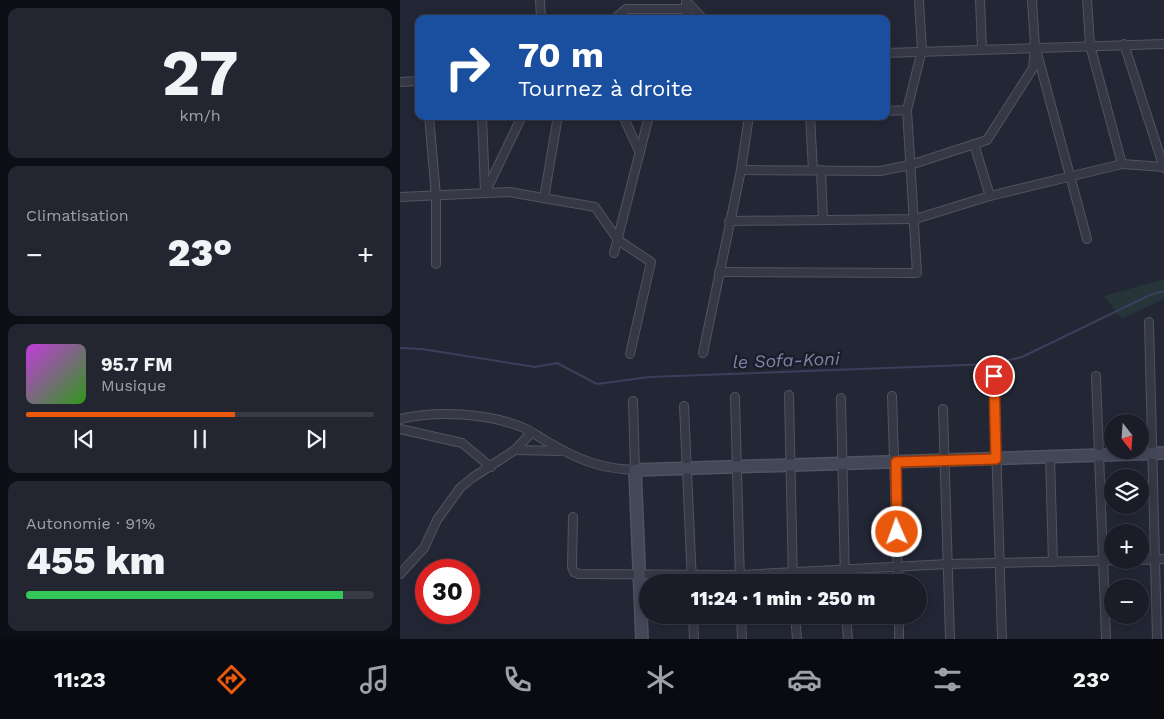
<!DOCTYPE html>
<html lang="fr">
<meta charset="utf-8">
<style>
:root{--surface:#1a1c28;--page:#232530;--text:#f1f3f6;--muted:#9fa1a8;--line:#383a45;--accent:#ea580c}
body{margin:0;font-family:"Work Sans",sans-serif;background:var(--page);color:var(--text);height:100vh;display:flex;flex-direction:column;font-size:19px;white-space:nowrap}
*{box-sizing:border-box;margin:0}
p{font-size:16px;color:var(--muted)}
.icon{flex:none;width:28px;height:28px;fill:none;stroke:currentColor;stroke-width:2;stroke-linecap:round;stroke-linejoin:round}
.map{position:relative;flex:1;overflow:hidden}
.panel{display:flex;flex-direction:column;gap:8px;padding:8px;background:#0e0f16;width:400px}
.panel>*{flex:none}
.guide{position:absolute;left:15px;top:15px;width:475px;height:105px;border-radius:10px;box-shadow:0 2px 12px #0003,0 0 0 1px var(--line);background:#1a4fa0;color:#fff;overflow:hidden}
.needle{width:32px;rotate:163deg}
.controls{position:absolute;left:704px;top:414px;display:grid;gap:10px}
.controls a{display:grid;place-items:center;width:45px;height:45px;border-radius:50%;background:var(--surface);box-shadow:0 2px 12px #0003,0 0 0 1px var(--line);font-size:25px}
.speed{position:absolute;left:15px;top:559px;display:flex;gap:10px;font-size:25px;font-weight:700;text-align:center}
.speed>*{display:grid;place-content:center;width:65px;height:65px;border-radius:50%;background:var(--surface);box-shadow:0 2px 12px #0003,0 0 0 1px var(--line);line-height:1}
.speed .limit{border:8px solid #d22;background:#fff;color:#111}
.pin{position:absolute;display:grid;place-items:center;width:42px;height:42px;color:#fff;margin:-21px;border:2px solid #fff;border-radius:50%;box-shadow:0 1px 5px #0007}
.me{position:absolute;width:55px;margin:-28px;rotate:358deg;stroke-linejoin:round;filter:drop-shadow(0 0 4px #0008)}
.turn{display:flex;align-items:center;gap:18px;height:105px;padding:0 20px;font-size:22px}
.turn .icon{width:65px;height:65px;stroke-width:2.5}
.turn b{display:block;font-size:35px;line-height:42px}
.big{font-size:38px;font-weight:800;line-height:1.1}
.panel .widget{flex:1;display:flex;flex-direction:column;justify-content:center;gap:8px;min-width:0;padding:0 18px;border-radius:10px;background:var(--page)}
.panel .dial{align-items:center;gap:0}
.dial b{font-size:65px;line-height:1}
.song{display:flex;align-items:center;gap:15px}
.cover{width:60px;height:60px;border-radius:8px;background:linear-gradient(135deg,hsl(290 70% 55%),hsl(110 70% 35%))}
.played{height:5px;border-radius:2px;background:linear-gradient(90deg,var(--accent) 60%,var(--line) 60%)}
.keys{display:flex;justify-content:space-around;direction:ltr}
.heat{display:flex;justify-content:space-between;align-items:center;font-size:28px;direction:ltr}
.charge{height:8px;border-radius:4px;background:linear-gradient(90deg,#34c759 91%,var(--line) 0)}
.trip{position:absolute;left:239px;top:574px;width:288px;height:50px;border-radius:25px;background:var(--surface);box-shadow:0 2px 12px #0003,0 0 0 1px var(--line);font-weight:800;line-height:50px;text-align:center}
.tabs{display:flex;height:80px;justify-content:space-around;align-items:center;background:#0a0b10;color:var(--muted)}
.tabs .icon{width:35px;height:35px}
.tabs .current{color:var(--accent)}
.tabs b{font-size:22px;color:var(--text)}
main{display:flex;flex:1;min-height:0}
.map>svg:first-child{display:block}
.green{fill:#273439}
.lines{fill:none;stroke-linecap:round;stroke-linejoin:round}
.stream{stroke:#3a405c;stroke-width:2}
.street-casing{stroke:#505360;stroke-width:10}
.secondary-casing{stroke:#505360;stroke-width:14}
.street{stroke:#363945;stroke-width:8}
.secondary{stroke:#444758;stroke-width:11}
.route-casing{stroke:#983908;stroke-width:12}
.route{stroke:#ea580c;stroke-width:9}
.labels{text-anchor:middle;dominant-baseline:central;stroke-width:5;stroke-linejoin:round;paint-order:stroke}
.water-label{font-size:18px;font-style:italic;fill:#7c85a7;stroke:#1b1e2a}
</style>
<main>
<section class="panel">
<div class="widget dial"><b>27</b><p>km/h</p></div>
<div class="widget"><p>Climatisation</p>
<div class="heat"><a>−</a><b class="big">23°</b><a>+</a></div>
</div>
<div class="widget">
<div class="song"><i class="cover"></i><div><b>95.7 FM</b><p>Musique</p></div></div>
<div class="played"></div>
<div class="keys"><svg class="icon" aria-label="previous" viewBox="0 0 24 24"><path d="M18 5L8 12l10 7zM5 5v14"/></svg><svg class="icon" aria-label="pause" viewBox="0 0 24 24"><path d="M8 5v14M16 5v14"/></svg><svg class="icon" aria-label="next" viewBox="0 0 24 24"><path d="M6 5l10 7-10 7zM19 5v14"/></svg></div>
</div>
<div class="widget"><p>Autonomie · 91%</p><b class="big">455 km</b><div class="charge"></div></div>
</section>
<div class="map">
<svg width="764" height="639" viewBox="0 0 764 639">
<rect width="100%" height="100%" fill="#232635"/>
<polygon class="green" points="764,279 764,299 722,319 704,296"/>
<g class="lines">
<polyline class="stream" points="0,348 22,349 135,367 157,363 197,384 249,377 592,364 622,357 750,295 764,291"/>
<g class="street-casing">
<g id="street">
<polyline points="140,0 141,19"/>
<polyline points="580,0 582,48"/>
<polyline points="687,0 690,45 722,164"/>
<polyline points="286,1 303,19"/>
<polyline points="286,4 287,19"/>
<polyline points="214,19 226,9 294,9"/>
<polyline points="724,44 764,168"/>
<polyline points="486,53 764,44"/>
<polyline points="637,53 687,239"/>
<polyline points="0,82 19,81"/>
<polyline points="507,110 522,50 519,0"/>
<polyline points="29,116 36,196 36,264"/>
<polyline points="82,116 85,191"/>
<polyline points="223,116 240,153"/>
<polyline points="410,116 413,170"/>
<polyline points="574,144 590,196"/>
<polyline points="341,170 480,171 510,165 587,140 633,68 635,47 632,0"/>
<polyline points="421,170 423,220"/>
<polyline points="85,193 122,116"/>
<polyline points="0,197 109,192 195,207 218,240 251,262 230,354"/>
<polyline points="144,198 158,116"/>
<polyline points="329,221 515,219 590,196 722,164 764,167"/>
<polyline points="214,253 249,116"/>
<polyline points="319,272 517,273 507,110 486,111"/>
<polyline points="749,322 757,639"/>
<polyline points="303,353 341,170 349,116"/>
<polyline points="594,376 602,639"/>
<polyline points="696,376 706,639"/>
<polyline points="389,395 393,582"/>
<polyline points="492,396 498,582"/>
<polyline points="335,397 340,582"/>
<polyline points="441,398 445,582"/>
<polyline points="284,406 292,582"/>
<polyline points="543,409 550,639"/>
<path d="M0 419C37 410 88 413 124 428 131 431 139 437 146 441 177 459 200 469 235 470L233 401"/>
<polyline points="0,429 62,443 91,467"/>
<polyline points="115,450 160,451"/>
<polyline points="650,457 653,562"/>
<polyline points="173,517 172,567 174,572 179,574 340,575 548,564 727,560"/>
<polyline points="740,560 764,559"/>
<polyline points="0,574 24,548 37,520 60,488 72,478 115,450 131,433"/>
<polyline points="293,615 294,639"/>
<polyline points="341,615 342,639"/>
<polyline points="395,615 397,639"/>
<polyline points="446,615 448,639"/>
<polyline points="499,615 499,639"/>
</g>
</g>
<g class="secondary-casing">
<polyline id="secondary" points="242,639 235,470 764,453"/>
</g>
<use href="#street" class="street"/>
<use href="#secondary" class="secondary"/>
</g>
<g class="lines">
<g class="route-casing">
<polyline id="route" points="497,532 496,462 596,459 594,376"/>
</g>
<use href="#route" class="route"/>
</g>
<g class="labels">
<g class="water-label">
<text transform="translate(386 360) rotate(-2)">le Sofa-Koni</text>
</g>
</g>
</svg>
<div class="controls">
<a><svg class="needle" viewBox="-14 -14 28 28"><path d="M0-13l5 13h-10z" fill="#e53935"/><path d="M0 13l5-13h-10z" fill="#9fa1a8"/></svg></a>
<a><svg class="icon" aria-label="layers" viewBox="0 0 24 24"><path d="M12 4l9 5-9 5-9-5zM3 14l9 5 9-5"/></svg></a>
<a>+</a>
<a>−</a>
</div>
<div class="speed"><div class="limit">30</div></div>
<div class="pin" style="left:594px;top:376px;background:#d93025"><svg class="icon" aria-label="arrive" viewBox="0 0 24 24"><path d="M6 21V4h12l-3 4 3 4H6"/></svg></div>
<svg class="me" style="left:497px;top:532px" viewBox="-20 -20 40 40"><circle r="17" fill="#ea580c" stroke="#fff" stroke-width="3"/><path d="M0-11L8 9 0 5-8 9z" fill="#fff"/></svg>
<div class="trip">11:24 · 1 min · 250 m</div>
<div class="guide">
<div class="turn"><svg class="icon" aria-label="right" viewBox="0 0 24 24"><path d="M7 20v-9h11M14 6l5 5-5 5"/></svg><div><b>70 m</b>Tournez à droite</div></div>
</div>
</div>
</main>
<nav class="tabs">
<b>11:23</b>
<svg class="icon current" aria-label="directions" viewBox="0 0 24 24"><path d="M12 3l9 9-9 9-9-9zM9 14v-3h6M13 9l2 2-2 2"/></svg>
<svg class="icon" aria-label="music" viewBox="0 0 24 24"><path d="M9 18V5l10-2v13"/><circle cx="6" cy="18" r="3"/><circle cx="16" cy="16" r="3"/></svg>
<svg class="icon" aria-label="phone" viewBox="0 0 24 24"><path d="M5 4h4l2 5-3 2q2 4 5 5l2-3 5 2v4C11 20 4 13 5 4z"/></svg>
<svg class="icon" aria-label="climate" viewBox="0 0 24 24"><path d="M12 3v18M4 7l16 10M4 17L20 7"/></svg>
<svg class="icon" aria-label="car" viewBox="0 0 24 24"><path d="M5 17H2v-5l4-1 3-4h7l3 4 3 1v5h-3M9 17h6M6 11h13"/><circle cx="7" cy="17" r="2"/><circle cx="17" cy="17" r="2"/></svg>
<svg class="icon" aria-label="filters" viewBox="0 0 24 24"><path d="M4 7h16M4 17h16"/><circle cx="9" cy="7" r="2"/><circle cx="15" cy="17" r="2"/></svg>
<b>23°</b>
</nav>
